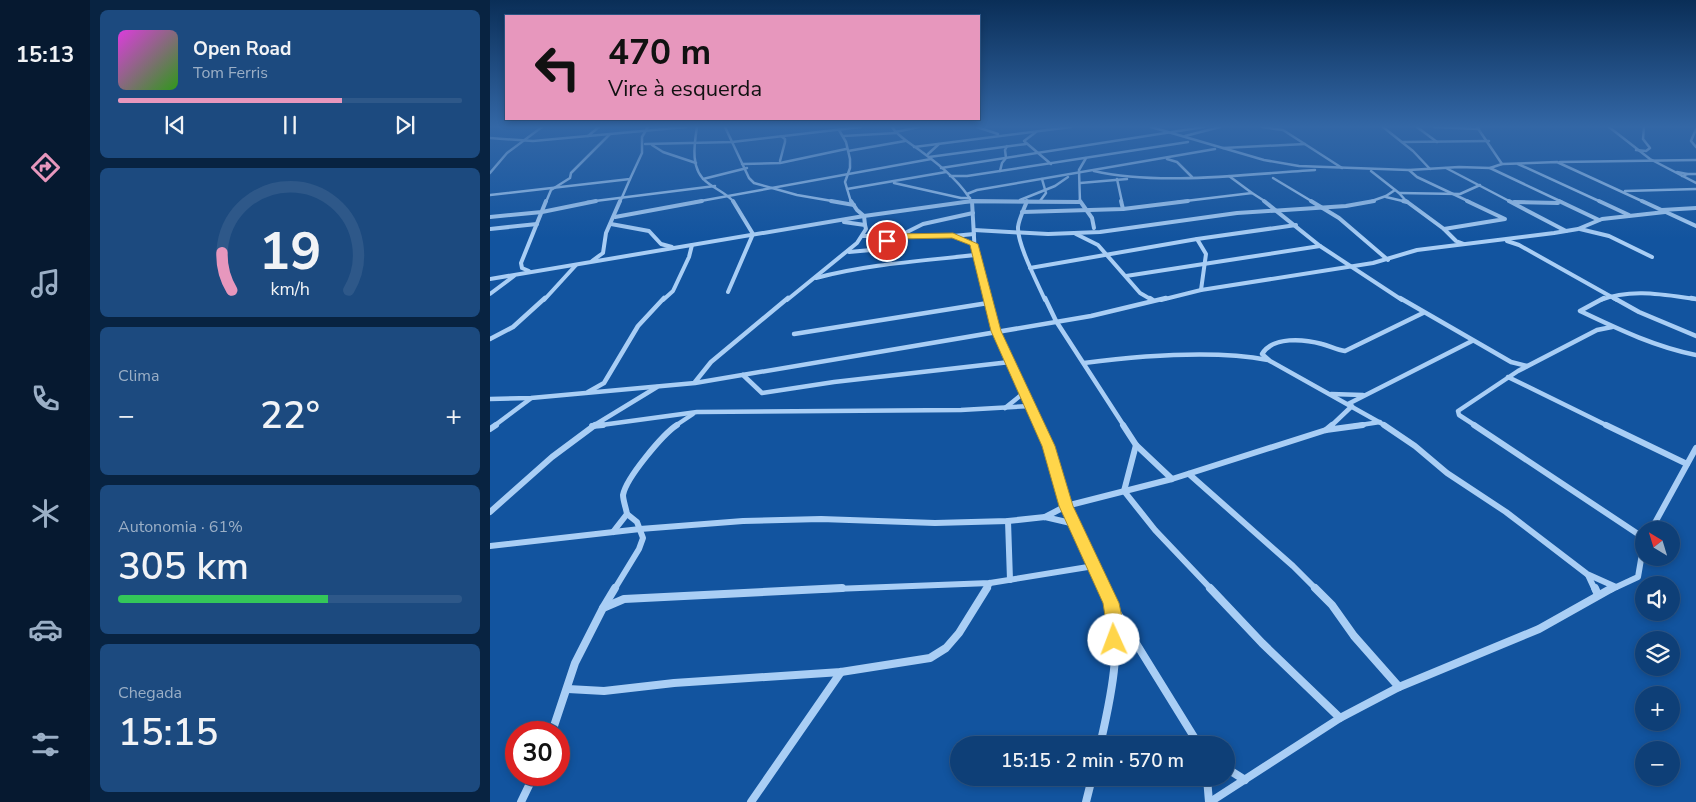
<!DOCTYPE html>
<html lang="pt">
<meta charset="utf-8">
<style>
:root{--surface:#0e3f77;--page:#1c4a7f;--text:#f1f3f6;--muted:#9bafc6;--line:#2e5889;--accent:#e797bd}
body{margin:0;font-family:"Nunito Sans",sans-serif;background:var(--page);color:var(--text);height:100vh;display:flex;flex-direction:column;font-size:19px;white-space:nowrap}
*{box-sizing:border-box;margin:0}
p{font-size:16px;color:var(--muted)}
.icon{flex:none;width:28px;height:28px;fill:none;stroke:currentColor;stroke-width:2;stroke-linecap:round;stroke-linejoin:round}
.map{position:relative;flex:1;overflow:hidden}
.drawer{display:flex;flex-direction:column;gap:10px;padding:10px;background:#082341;width:400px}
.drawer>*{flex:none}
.top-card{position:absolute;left:15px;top:15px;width:475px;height:105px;border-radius:0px;box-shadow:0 2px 8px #0003,0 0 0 1px var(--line);background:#e797bd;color:#111;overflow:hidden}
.needle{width:32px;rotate:322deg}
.buttons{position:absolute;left:1145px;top:521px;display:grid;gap:10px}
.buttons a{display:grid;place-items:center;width:45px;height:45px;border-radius:50%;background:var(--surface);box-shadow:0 2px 8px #0003,0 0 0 1px var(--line);font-size:25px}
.speed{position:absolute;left:15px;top:721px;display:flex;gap:10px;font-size:25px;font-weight:700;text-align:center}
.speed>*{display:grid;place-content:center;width:65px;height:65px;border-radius:50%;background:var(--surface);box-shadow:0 2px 8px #0003,0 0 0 1px var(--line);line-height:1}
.speed .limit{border:8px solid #d22;background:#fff;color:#111}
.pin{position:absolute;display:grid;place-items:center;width:42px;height:42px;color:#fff;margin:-21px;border:2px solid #fff;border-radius:50%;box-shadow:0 1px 5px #0007}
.me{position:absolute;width:55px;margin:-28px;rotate:358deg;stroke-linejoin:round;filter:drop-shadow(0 0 4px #0008)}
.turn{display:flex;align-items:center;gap:18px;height:105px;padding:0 20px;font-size:22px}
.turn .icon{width:65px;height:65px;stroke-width:2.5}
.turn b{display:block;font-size:35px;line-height:42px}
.big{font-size:38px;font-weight:600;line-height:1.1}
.drawer .card{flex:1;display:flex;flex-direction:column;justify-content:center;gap:8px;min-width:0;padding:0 18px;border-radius:8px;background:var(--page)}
.drawer .dial{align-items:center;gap:0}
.dial svg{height:130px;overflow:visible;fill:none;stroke:var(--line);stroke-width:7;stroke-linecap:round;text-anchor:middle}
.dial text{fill:var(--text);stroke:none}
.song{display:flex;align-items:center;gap:15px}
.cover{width:60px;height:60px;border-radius:8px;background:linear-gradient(135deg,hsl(300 70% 55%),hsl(110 70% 35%))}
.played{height:5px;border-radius:2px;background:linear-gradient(90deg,var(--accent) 65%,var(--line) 65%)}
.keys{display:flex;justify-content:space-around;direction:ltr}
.heat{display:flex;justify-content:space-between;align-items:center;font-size:28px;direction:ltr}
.charge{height:8px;border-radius:4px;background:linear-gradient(90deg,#34c759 61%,var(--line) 0)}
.trip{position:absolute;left:460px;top:736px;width:285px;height:50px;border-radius:25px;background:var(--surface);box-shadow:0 2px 8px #0003,0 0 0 1px var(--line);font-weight:600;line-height:50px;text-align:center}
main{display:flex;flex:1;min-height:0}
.tab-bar{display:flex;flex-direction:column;width:90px;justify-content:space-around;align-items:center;background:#061930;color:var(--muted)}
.tab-bar .icon{width:35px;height:35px}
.tab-bar .current{color:var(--accent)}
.tab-bar b{font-size:22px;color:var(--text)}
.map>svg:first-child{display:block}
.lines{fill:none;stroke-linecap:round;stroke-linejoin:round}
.minor-far4{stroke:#a9cef5;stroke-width:2.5}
.minor-far3{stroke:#a9cef5;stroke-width:4}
.minor-far2{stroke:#a9cef5;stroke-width:4.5}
.minor-far1{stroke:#a9cef5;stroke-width:6}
.minor{stroke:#a9cef5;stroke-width:8}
.route{fill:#ffd54a;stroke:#a68a30}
</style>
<main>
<nav class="tab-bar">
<b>15:13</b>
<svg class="icon current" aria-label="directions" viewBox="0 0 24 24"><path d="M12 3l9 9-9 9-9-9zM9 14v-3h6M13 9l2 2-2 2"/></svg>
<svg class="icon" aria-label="music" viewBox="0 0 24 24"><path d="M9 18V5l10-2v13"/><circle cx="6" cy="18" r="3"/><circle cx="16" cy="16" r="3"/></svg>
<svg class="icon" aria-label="phone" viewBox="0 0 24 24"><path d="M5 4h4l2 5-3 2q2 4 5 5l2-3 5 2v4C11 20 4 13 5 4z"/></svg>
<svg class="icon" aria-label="climate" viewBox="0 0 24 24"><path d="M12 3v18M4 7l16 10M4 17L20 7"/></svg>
<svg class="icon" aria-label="car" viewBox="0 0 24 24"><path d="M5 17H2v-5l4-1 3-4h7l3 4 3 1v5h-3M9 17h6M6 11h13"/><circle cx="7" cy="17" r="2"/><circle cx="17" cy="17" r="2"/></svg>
<svg class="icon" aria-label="filters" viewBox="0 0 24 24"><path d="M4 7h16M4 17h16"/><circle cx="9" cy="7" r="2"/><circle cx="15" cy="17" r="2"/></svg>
</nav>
<section class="drawer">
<div class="card">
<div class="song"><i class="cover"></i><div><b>Open Road</b><p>Tom Ferris</p></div></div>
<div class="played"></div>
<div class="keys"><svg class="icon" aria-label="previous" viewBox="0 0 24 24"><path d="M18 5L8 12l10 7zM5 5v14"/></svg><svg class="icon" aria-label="pause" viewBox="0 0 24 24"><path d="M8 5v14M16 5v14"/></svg><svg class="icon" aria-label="next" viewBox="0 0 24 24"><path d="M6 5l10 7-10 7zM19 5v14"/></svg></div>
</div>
<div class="card dial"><svg viewBox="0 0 100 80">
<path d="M14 69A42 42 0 1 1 86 69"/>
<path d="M14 69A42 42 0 0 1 8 46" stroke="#e797bd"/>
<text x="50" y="56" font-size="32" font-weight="700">19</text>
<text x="50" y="72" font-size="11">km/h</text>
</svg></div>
<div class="card"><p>Clima</p>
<div class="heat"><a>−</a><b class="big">22°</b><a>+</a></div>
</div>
<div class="card"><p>Autonomia · 61%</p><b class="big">305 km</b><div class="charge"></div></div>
<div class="card"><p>Chegada</p><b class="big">15:15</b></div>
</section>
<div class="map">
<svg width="1206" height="802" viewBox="0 0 1206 802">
<rect width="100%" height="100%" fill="#12549f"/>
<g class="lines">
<g class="minor-far4">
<path d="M207 127C204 145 200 171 218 183 227 190 236 193 244 202"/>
<polyline points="235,127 259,178 264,183 307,195 348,202"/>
<path d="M402 127C409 138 422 144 432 152 450 165 471 183 482 202"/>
<polyline points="487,127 508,134"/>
<polyline points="661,127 774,160 809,166 919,170 969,167 1000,168 1012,164 1067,162 1154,202"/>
<polyline points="772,127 793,130 852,168"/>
<polyline points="893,127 923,151 940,169"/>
<polyline points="927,127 947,142"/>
<polyline points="944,127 989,129"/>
<polyline points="987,127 1012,164"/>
<polyline points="1119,127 1160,159 1206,183"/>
<polyline points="1206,129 1201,141 1206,147"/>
<polyline points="349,130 356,142 360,159 360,168 355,182 361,202"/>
<polyline points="405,132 429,127"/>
<polyline points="546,132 534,141 561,164"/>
<polyline points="98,136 109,127"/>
<polyline points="353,136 406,133"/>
<polyline points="695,136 730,127"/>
<polyline points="0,138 43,141 196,127"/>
<polyline points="912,142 999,141"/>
<polyline points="155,144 242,142 371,127"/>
<polyline points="162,145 173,152 206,163"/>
<polyline points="424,147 581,127"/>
<polyline points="733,148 815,144"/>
<polyline points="1146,150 1156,151 1160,148 1153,139 1154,127"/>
<polyline points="358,151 415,141"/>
<polyline points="438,154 449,144"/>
<polyline points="439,157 536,144"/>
<polyline points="677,159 687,162 702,177"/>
<polyline points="290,161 295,142 295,139 291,136"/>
<polyline points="1070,162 1206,160"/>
<polyline points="252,164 290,163 356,149"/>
<polyline points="1028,164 1111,202"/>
<polyline points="451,168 714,127"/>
<polyline points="956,168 1021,202"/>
<polyline points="1000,168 1072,202"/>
<polyline points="919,170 927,177 980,202"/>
<polyline points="510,171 512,163 516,158 515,150 517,146"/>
<path d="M604 171C669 186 758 174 825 170"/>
<polyline points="881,171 909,193 917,202"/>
<polyline points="1187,172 1197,174 1192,176"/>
<polyline points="0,173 17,153 52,127"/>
<polyline points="1197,174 1206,174"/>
<polyline points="460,176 477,176 698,142"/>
<polyline points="739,176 762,193"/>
<polyline points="783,178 823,202"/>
<polyline points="213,179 257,168"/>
<polyline points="627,179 632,202"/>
<polyline points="404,183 471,198 480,198"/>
<polyline points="590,183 637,179"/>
<polyline points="357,189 456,172"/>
<polyline points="1135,191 1206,189"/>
<polyline points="909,193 970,194 990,185"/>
<polyline points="477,194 487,190 725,149"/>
<polyline points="0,195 140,179 152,153 152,137 158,127"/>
<polyline points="896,197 917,202"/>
<polyline points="530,200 565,186 578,177"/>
<polyline points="550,201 556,193 552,179"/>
<polyline points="56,202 61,190 80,178 81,173 120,134"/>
<polyline points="97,202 225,186"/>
<polyline points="130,202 140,179"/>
<polyline points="205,202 441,159"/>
<polyline points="473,202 590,202"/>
<polyline points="590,202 589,170 596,158"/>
<polyline points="687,202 762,193 776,202"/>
<polyline points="879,202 896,196 905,190"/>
<polyline points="1024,202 1035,202"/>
</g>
<g class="minor-far3">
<polyline points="341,201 364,205"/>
<polyline points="361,201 367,210 374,216 375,225"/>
<polyline points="482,201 485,255 497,300"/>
<path d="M537 201C534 209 529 219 528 227 527 244 548 284 555 300"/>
<polyline points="590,201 602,218 604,228"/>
<polyline points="631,201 633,209"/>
<polyline points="774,201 830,246 912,300"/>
<polyline points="821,201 849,218 898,260"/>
<polyline points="913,201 917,202"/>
<polyline points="916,201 954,229 966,241 974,244"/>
<polyline points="1019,201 1076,231"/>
<polyline points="1069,201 1109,220"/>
<polyline points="1109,201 1139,215"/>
<polyline points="1152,201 1206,226"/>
<polyline points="1024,202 1068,203"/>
<polyline points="1172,210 1206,208"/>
<polyline points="532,212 633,209 698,201"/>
<polyline points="0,217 52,212 106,201"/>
<polyline points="125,217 212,201"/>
<polyline points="121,224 159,231 171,244 182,247"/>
<polyline points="0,229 47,224"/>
<polyline points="954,229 1015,219 977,201"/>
<polyline points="1090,229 1119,236 1162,257"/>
<polyline points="484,230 558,234 610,232 747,213 856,206 884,201"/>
<polyline points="586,234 608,245 650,293 662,300"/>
<polyline points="373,236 463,236 484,234"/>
<polyline points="466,237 484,244"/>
<polyline points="707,239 716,254 711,290"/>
<polyline points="1017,241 1029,245 1127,300"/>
<polyline points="359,252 381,250 433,224 483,213"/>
<polyline points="102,261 113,253 116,233 130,201"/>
<polyline points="540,268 707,239 806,225"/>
<polyline points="39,271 32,268 31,263 56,201"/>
<polyline points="636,276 830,246"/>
<path d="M326 278C378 264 432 261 485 255"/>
<polyline points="0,279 374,216 482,201 590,202"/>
<polyline points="238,292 263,234 243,201"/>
<polyline points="0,294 24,276"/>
<polyline points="54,300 86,265"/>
<polyline points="173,300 183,291 199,257 202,245"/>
<polyline points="297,300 367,243 376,229 375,225 354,222"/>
<polyline points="671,300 711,290 883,263 927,250 1064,233 1088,229 1112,219 1175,212"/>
<path d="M1111 300C1141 288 1175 295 1206 299"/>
</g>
<g class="minor-far2">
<polyline points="497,298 506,331 549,426"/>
<polyline points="555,298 566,321 634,426"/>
<polyline points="660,298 663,300"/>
<polyline points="910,298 1021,362 1037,366"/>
<path d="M1114 298 1090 311C1128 329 1165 347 1206 355"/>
<polyline points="1124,298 1149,312 1206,336"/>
<polyline points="1201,298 1206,299"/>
<polyline points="304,334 498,303"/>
<polyline points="0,339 23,327 55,298"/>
<path d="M594 363C649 356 724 350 778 360"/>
<polyline points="253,375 272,393 344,382 520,362"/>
<polyline points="1018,377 1118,426"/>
<polyline points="205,382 221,362 298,298"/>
<polyline points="98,392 114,383 148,326 174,298"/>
<polyline points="841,394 873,395"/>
<polyline points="0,399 41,398 205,383 601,316 676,298"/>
<polyline points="858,404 982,341"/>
<polyline points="515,408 535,392"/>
<polyline points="4,426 40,399"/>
<polyline points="103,426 167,387"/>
<polyline points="104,426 207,412 471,410 540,406"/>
<polyline points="185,426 203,414"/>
<polyline points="841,426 862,406"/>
<polyline points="864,426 890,422"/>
<path d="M896 426 780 361 772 354C783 336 814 339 832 344 840 346 847 350 855 351L933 313"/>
<polyline points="986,426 969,415 968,411 1028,371 1107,330 1122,327"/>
</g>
<g class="minor-far1">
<polyline points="548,425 558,446 576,506 615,590"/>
<polyline points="633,425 646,445 682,479"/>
<polyline points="894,425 925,446 957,473 1016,512 1097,574 1126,587"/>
<polyline points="984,425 1154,538"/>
<polyline points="1116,425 1197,464"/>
<polyline points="102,426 113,425"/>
<polyline points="0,429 6,425"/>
<polyline points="836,430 842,425"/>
<polyline points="646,445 634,491 665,530 722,590"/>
<polyline points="699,474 803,566 827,590"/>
<polyline points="0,512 62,457 105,425"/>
<polyline points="555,517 576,506 682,479 836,430 873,425"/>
<polyline points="518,521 520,580"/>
<polyline points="1161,530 1206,448"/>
<path d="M123 532 137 514C136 508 133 500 133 495 136 478 173 434 187 425"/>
<polyline points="0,546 150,529 253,521 331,519 445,523 518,521 555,517 585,524"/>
<polyline points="1098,575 1105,590"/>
<polyline points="124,590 149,549 153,538 147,522 137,514"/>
<polyline points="318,590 500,583 604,566"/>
<polyline points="496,590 500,583"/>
<polyline points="1120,590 1148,577 1154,542"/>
</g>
<g class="minor">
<polyline points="720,588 772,643 850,718"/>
<polyline points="825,588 842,605 864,636 909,687"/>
<polyline points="1105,588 1108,595"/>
<polyline points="623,606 709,745"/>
<polyline points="113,608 125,588"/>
<polyline points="78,689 114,691 184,683 351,672 440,658 456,648 469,633 497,588"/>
<polyline points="62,732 85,663 113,608 134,599 352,588"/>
<path d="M610 745C621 697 636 635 614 588"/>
<polyline points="736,768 755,780"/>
<polyline points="717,778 719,802"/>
<polyline points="31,802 44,775"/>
<polyline points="261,802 351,672"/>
<polyline points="596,802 602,778"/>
<polyline points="720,802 850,718 909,687 1049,629 1122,588"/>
</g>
</g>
<linearGradient id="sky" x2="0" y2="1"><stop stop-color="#0a2e57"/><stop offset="0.53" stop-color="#3367a6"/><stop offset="1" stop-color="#3367a6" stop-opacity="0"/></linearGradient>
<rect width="1206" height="239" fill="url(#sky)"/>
<polygon class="route" points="463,233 488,244 511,331 565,446 583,506 629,603 633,622 632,640 630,645 624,647 618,645 616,640 616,622 613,603 569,506 552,446 501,331 480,245 462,238 406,239 397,243 393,241 405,234"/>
</svg>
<div class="buttons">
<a><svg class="needle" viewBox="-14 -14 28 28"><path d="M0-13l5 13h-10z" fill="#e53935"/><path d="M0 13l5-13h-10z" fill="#9bafc6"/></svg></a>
<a><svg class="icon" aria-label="sound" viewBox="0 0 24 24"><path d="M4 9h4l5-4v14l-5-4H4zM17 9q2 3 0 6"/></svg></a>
<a><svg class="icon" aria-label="layers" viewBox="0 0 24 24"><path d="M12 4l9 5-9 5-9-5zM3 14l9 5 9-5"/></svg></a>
<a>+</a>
<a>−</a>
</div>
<div class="speed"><div class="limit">30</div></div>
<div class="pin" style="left:397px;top:241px;background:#d93025"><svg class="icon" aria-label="arrive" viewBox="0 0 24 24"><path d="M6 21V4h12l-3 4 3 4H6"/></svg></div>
<svg class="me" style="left:624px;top:640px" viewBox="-20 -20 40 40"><circle r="19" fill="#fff"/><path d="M0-13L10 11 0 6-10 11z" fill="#ffd54a"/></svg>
<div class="trip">15:15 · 2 min · 570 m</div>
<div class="top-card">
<div class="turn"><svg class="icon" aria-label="left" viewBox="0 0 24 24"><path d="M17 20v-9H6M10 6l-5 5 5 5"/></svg><div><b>470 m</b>Vire à esquerda</div></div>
</div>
</div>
</main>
